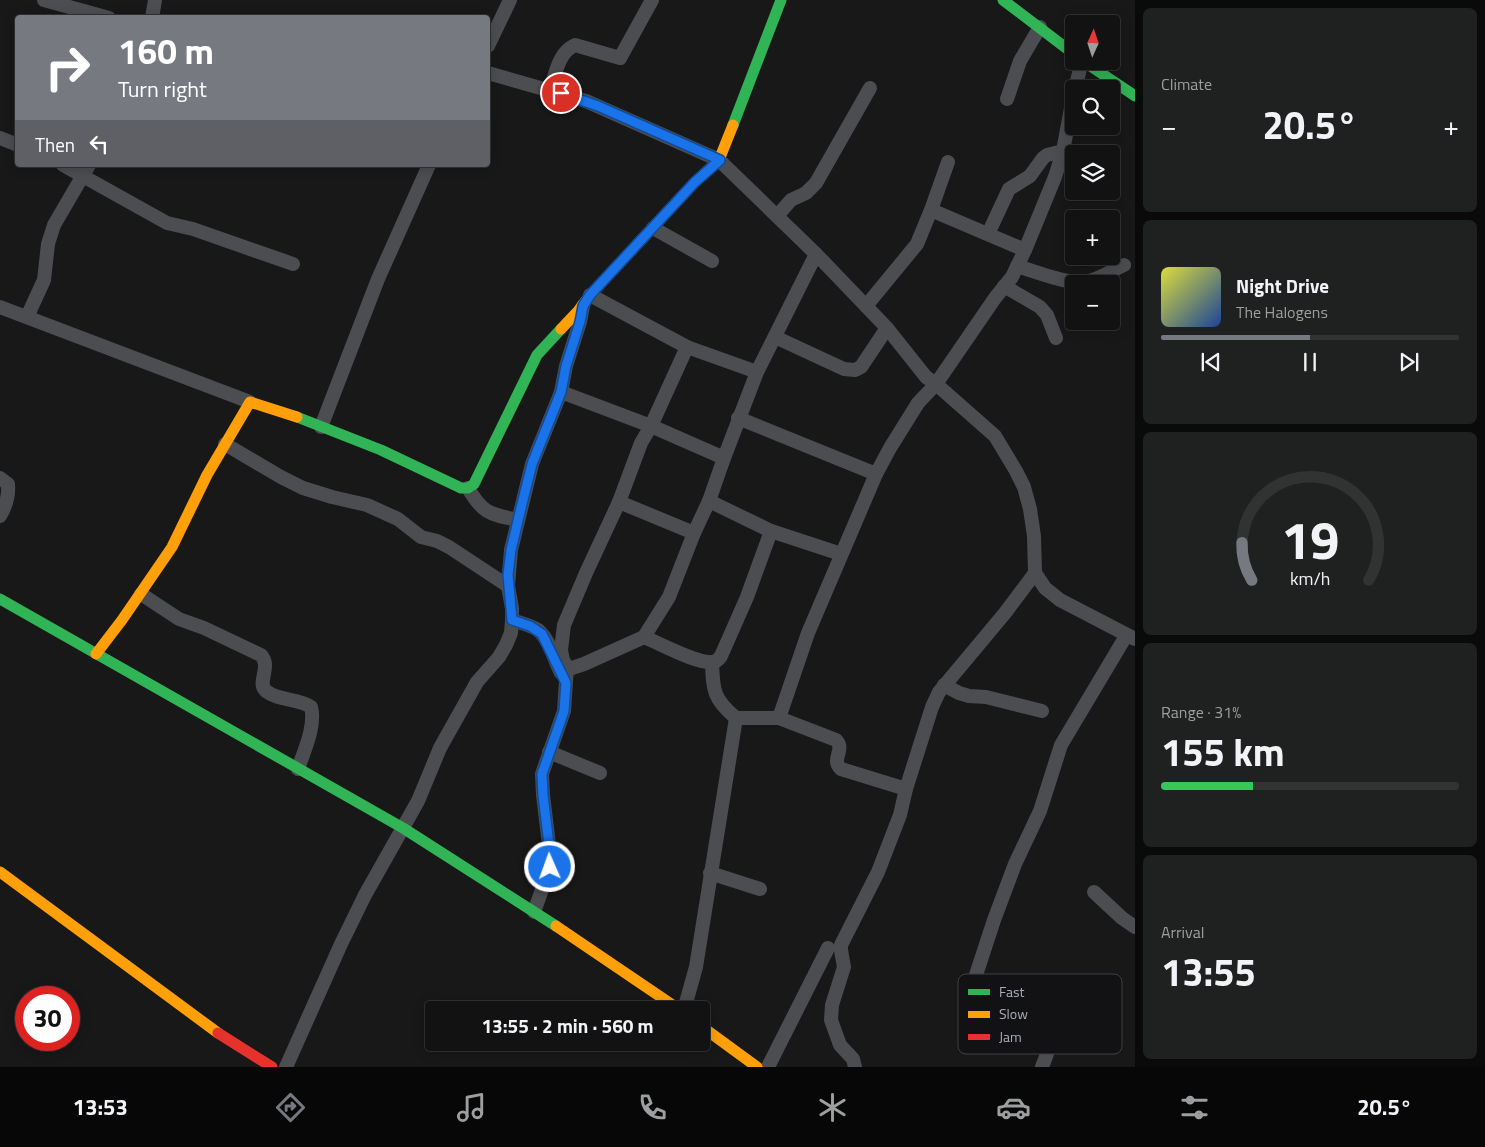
<!DOCTYPE html>
<meta charset="utf-8">
<style>
:root{--surface:#121212;--page:#1f2020;--text:#f1f3f6;--muted:#9c9e9f;--line:#313232;--accent:#767980}
body{margin:0;font-family:"Titillium Web",sans-serif;background:var(--page);color:var(--text);height:100vh;display:flex;flex-direction:column;font-size:19px;white-space:nowrap}
*{box-sizing:border-box;margin:0}
p{font-size:16px;color:var(--muted)}
.icon{flex:none;width:28px;height:28px;fill:none;stroke:currentColor;stroke-width:2;stroke-linecap:round;stroke-linejoin:round}
.map{position:relative;flex:1;overflow:hidden}
.drawer{display:flex;flex-direction:column;gap:8px;padding:8px;background:#0a0a0a;width:350px}
.drawer>*{flex:none}
.banner{position:absolute;left:15px;top:15px;width:475px;height:152px;border-radius:5px;box-shadow:0 2px 12px #0003,0 0 0 1px var(--line);background:#767980;color:#fff;overflow:hidden}
.needle{width:32px;rotate:3deg}
.fabs{position:absolute;left:1065px;top:15px;display:grid;gap:10px}
.fabs a{display:grid;place-items:center;width:55px;height:55px;border-radius:5px;background:var(--surface);box-shadow:0 2px 12px #0003,0 0 0 1px var(--line);font-size:25px}
.speed{position:absolute;left:15px;top:986px;display:flex;gap:10px;font-size:25px;font-weight:700;text-align:center}
.speed>*{display:grid;place-content:center;width:65px;height:65px;border-radius:50%;background:var(--surface);box-shadow:0 2px 12px #0003,0 0 0 1px var(--line);line-height:1}
.speed .limit{border:8px solid #d22;background:#fff;color:#111}
.pin{position:absolute;display:grid;place-items:center;width:42px;height:42px;color:#fff;margin:-21px;border:2px solid #fff;border-radius:50%;box-shadow:0 1px 5px #0007}
.me{position:absolute;width:55px;margin:-28px;rotate:358deg;stroke-linejoin:round;filter:drop-shadow(0 0 4px #0008)}
.turn{display:flex;align-items:center;gap:18px;height:105px;padding:0 20px;font-size:22px}
.turn .icon{width:65px;height:65px;stroke-width:2.5}
.turn b{display:block;font-size:35px;line-height:42px}
.then{display:flex;align-items:center;height:48px;padding:0 20px;background:#0003;gap:10px;font-size:19px}
.big{font-size:38px;font-weight:700;line-height:1.1}
.drawer .widget{flex:1;display:flex;flex-direction:column;justify-content:center;gap:8px;min-width:0;padding:0 18px;border-radius:8px;background:var(--page)}
.drawer .dial{align-items:center;gap:0}
.dial svg{height:130px;overflow:visible;fill:none;stroke:var(--line);stroke-width:7;stroke-linecap:round;text-anchor:middle}
.dial text{fill:var(--text);stroke:none}
.song{display:flex;align-items:center;gap:15px}
.cover{width:60px;height:60px;border-radius:8px;background:linear-gradient(135deg,hsl(60 70% 55%),hsl(220 70% 35%))}
.played{height:5px;border-radius:2px;background:linear-gradient(90deg,var(--accent) 50%,var(--line) 50%)}
.keys{display:flex;justify-content:space-around;direction:ltr}
.heat{display:flex;justify-content:space-between;align-items:center;font-size:28px;direction:ltr}
.charge{height:8px;border-radius:4px;background:linear-gradient(90deg,#34c759 31%,var(--line) 0)}
.trip{position:absolute;left:425px;top:1001px;width:285px;height:50px;border-radius:5px;background:var(--surface);box-shadow:0 2px 12px #0003,0 0 0 1px var(--line);font-weight:700;line-height:50px;text-align:center}
.tabs{display:flex;height:80px;justify-content:space-around;align-items:center;background:#070707;color:var(--muted)}
.tabs .icon{width:35px;height:35px}
.tabs .current{color:var(--accent)}
.tabs b{font-size:22px;color:var(--text)}
main{display:flex;flex:1;min-height:0}
.map>svg:first-child{display:block}
.lines{fill:none;stroke-linecap:round;stroke-linejoin:round}
.street{stroke:#4c4d51;stroke-width:14}
.fast{stroke:#30b455;stroke-width:11}
.slow{stroke:#ff9f0a;stroke-width:11}
.jam{stroke:#e5322d;stroke-width:11}
.route-casing{stroke:#114b97;stroke-width:12}
.route{stroke:#1a73e8;stroke-width:9}
.key{fill:#121214;stroke:#3f4045;stroke-width:1}
.key-label{font-size:14px;fill:#a9adb8}
</style>
<main>
<div class="map">
<svg width="1135" height="1067" viewBox="0 0 1135 1067">
<rect width="100%" height="100%" fill="#181818"/>
<g class="lines">
<g class="street">
<polyline points="44,0 109,18"/>
<polyline points="152,18 155,0"/>
<polyline points="488,46 510,0"/>
<polyline points="488,73 586,101 719,160 816,254 887,328 926,377 936,384 995,436 1016,471 1024,487 1030,509 1034,536 1035,573 1045,588 1060,600 1135,639"/>
<polyline points="1075,89 1082,61"/>
<path d="M550 90C556 73 558 53 575 45L620 58 652 0"/>
<polyline points="1007,99 1020,61 1040,27"/>
<polyline points="0,138 18,145"/>
<polyline points="63,165 167,223 193,229 293,264"/>
<polyline points="931,210 1025,250"/>
<polyline points="777,216 791,200 806,193 816,183 870,88"/>
<polyline points="653,228 712,261"/>
<polyline points="988,234 1009,189 1030,176 1043,158 1047,155 1063,151"/>
<path d="M1017 266C1037 272 1070 286 1089 281 1101 278 1113 270 1124 265"/>
<polyline points="1004,286 1040,307 1047,315 1056,338"/>
<polyline points="590,295 687,347"/>
<polyline points="583,306 580,322 566,366 561,392 651,426 724,458"/>
<polyline points="866,306 917,244 931,210 948,162"/>
<polyline points="0,307 250,402"/>
<polyline points="27,317 44,280 48,244 54,225 89,165"/>
<polyline points="775,337 844,369 855,370 861,367 887,328"/>
<polyline points="757,372 687,347 651,426 641,443 619,502 586,573 564,625 561,650 563,660 567,667 572,668 584,664 644,637 669,597 694,533 709,501 724,458 757,372 816,254"/>
<polyline points="738,418 876,474"/>
<polyline points="321,427 378,279 429,165"/>
<polyline points="225,444 281,477 303,488 332,497 367,505 398,519 421,537 437,541 449,547 508,586"/>
<path d="M0 478 8 484C9 496 6 506 0 516"/>
<path d="M468 488C483 514 490 514 518 520"/>
<polyline points="709,501 771,531 841,554"/>
<polyline points="619,502 694,533"/>
<path d="M141 594 179 619 204 628 261 655C272 667 256 683 266 691 278 701 298 698 311 707 316 726 304 751 298 769"/>
<path d="M512 620C520 623 531 625 538 630 550 640 554 660 561 673"/>
<path d="M644 637C659 643 697 664 712 662 716 662 719 659 721 656L747 597 771 531"/>
<path d="M712 662C713 690 713 699 736 718"/>
<polyline points="944,685 959,693 969,696 986,697 1042,711"/>
<path d="M779 718 836 740C846 750 830 759 841 769L906 789"/>
<polyline points="549,752 600,773"/>
<polyline points="710,873 760,889"/>
<polyline points="1094,892 1122,918 1135,927"/>
<polyline points="534,912 550,867 550,853 543,795 542,774 564,711 567,667"/>
<polyline points="684,1010 696,967 736,718 779,718 808,633 876,474 890,448 918,403 936,384 995,298 1012,277 1025,250 1055,177 1063,151 1074,92"/>
<polyline points="286,1067 341,944 365,895 418,801 440,748 477,682 499,657 506,645 511,633 512,620 512,608 508,586 511,550 532,464 561,392"/>
<polyline points="768,1067 828,948"/>
<polyline points="855,1067 853,1059 840,1045 831,1020 832,1005 844,967 841,950 841,945 878,872 900,815 906,789 932,707 939,692 1005,613 1035,573"/>
<path d="M1042 1067C1044 1061 1048 1054 1048 1048 1049 1032 1024 1025 1012 1020L1010 1016 1009 998 1005 994 977 982 976 975 994 920 1015 864 1040 811 1061 745 1126 636"/>
</g>
<g class="fast">
<polyline points="1003,0 1074,54"/>
<polyline points="1083,61 1135,96"/>
<polyline points="733,125 781,0"/>
<polyline points="297,417 381,450 461,488 468,488 474,484 537,355 561,329"/>
<polyline points="0,599 403,828 556,926"/>
</g>
<g class="slow">
<polyline points="561,329 578,311 590,295 695,182 719,160 733,125"/>
<polyline points="96,654 122,620 172,547 207,475 250,402 297,417"/>
<polyline points="0,872 218,1033"/>
<polyline points="556,926 680,1010"/>
<polyline points="701,1026 757,1067"/>
</g>
<polyline class="jam" points="218,1033 272,1067"/>
</g>
<g class="lines">
<g class="route-casing">
<polyline id="route" points="550,867 550,853 543,795 542,774 564,711 566,683 542,634 530,626 512,620 508,575 511,550 522,504 532,464 561,392 566,366 580,322 583,306 590,295 695,182 720,160 598,106 561,93"/>
</g>
<use href="#route" class="route"/>
</g>
<rect x="958" y="974" width="164" height="80" rx="8" class="key"/>
<rect x="968" y="989" width="22" height="6" fill="#30b455"/>
<rect x="968" y="1011" width="22" height="7" fill="#ff9f0a"/>
<rect x="968" y="1034" width="22" height="6" fill="#e5322d"/>
<g class="key-label">
<text x="999" y="997">Fast</text>
<text x="999" y="1019">Slow</text>
<text x="999" y="1042">Jam</text>
</g>
</svg>
<div class="fabs">
<a><svg class="needle" viewBox="-14 -14 28 28"><path d="M0-13l5 13h-10z" fill="#e53935"/><path d="M0 13l5-13h-10z" fill="#9c9e9f"/></svg></a>
<a><svg class="icon" aria-label="search" viewBox="0 0 24 24"><circle cx="10" cy="10" r="6"/><path d="M15 15l6 6"/></svg></a>
<a><svg class="icon" aria-label="layers" viewBox="0 0 24 24"><path d="M12 4l9 5-9 5-9-5zM3 14l9 5 9-5"/></svg></a>
<a>+</a>
<a>−</a>
</div>
<div class="speed"><div class="limit">30</div></div>
<div class="pin" style="left:561px;top:93px;background:#d93025"><svg class="icon" aria-label="arrive" viewBox="0 0 24 24"><path d="M6 21V4h12l-3 4 3 4H6"/></svg></div>
<svg class="me" style="left:550px;top:867px" viewBox="-20 -20 40 40"><circle r="17" fill="#1a73e8" stroke="#fff" stroke-width="3"/><path d="M0-11L8 9 0 5-8 9z" fill="#fff"/></svg>
<div class="trip">13:55 · 2 min · 560 m</div>
<div class="banner">
<div class="turn"><svg class="icon" aria-label="right" viewBox="0 0 24 24"><path d="M7 20v-9h11M14 6l5 5-5 5"/></svg><div><b>160 m</b>Turn right</div></div>
<div class="then">Then<svg class="icon" aria-label="left" viewBox="0 0 24 24"><path d="M17 20v-9H6M10 6l-5 5 5 5"/></svg></div>
</div>
</div>
<section class="drawer">
<div class="widget"><p>Climate</p>
<div class="heat"><a>−</a><b class="big">20.5°</b><a>+</a></div>
</div>
<div class="widget">
<div class="song"><i class="cover"></i><div><b>Night Drive</b><p>The Halogens</p></div></div>
<div class="played"></div>
<div class="keys"><svg class="icon" aria-label="previous" viewBox="0 0 24 24"><path d="M18 5L8 12l10 7zM5 5v14"/></svg><svg class="icon" aria-label="pause" viewBox="0 0 24 24"><path d="M8 5v14M16 5v14"/></svg><svg class="icon" aria-label="next" viewBox="0 0 24 24"><path d="M6 5l10 7-10 7zM19 5v14"/></svg></div>
</div>
<div class="widget dial"><svg viewBox="0 0 100 80">
<path d="M14 69A42 42 0 1 1 86 69"/>
<path d="M14 69A42 42 0 0 1 8 46" stroke="#767980"/>
<text x="50" y="56" font-size="32" font-weight="700">19</text>
<text x="50" y="72" font-size="11">km/h</text>
</svg></div>
<div class="widget"><p>Range · 31%</p><b class="big">155 km</b><div class="charge"></div></div>
<div class="widget"><p>Arrival</p><b class="big">13:55</b></div>
</section>
</main>
<nav class="tabs">
<b>13:53</b>
<svg class="icon current" aria-label="directions" viewBox="0 0 24 24"><path d="M12 3l9 9-9 9-9-9zM9 14v-3h6M13 9l2 2-2 2"/></svg>
<svg class="icon" aria-label="music" viewBox="0 0 24 24"><path d="M9 18V5l10-2v13"/><circle cx="6" cy="18" r="3"/><circle cx="16" cy="16" r="3"/></svg>
<svg class="icon" aria-label="phone" viewBox="0 0 24 24"><path d="M5 4h4l2 5-3 2q2 4 5 5l2-3 5 2v4C11 20 4 13 5 4z"/></svg>
<svg class="icon" aria-label="climate" viewBox="0 0 24 24"><path d="M12 3v18M4 7l16 10M4 17L20 7"/></svg>
<svg class="icon" aria-label="car" viewBox="0 0 24 24"><path d="M5 17H2v-5l4-1 3-4h7l3 4 3 1v5h-3M9 17h6M6 11h13"/><circle cx="7" cy="17" r="2"/><circle cx="17" cy="17" r="2"/></svg>
<svg class="icon" aria-label="filters" viewBox="0 0 24 24"><path d="M4 7h16M4 17h16"/><circle cx="9" cy="7" r="2"/><circle cx="15" cy="17" r="2"/></svg>
<b>20.5°</b>
</nav>
